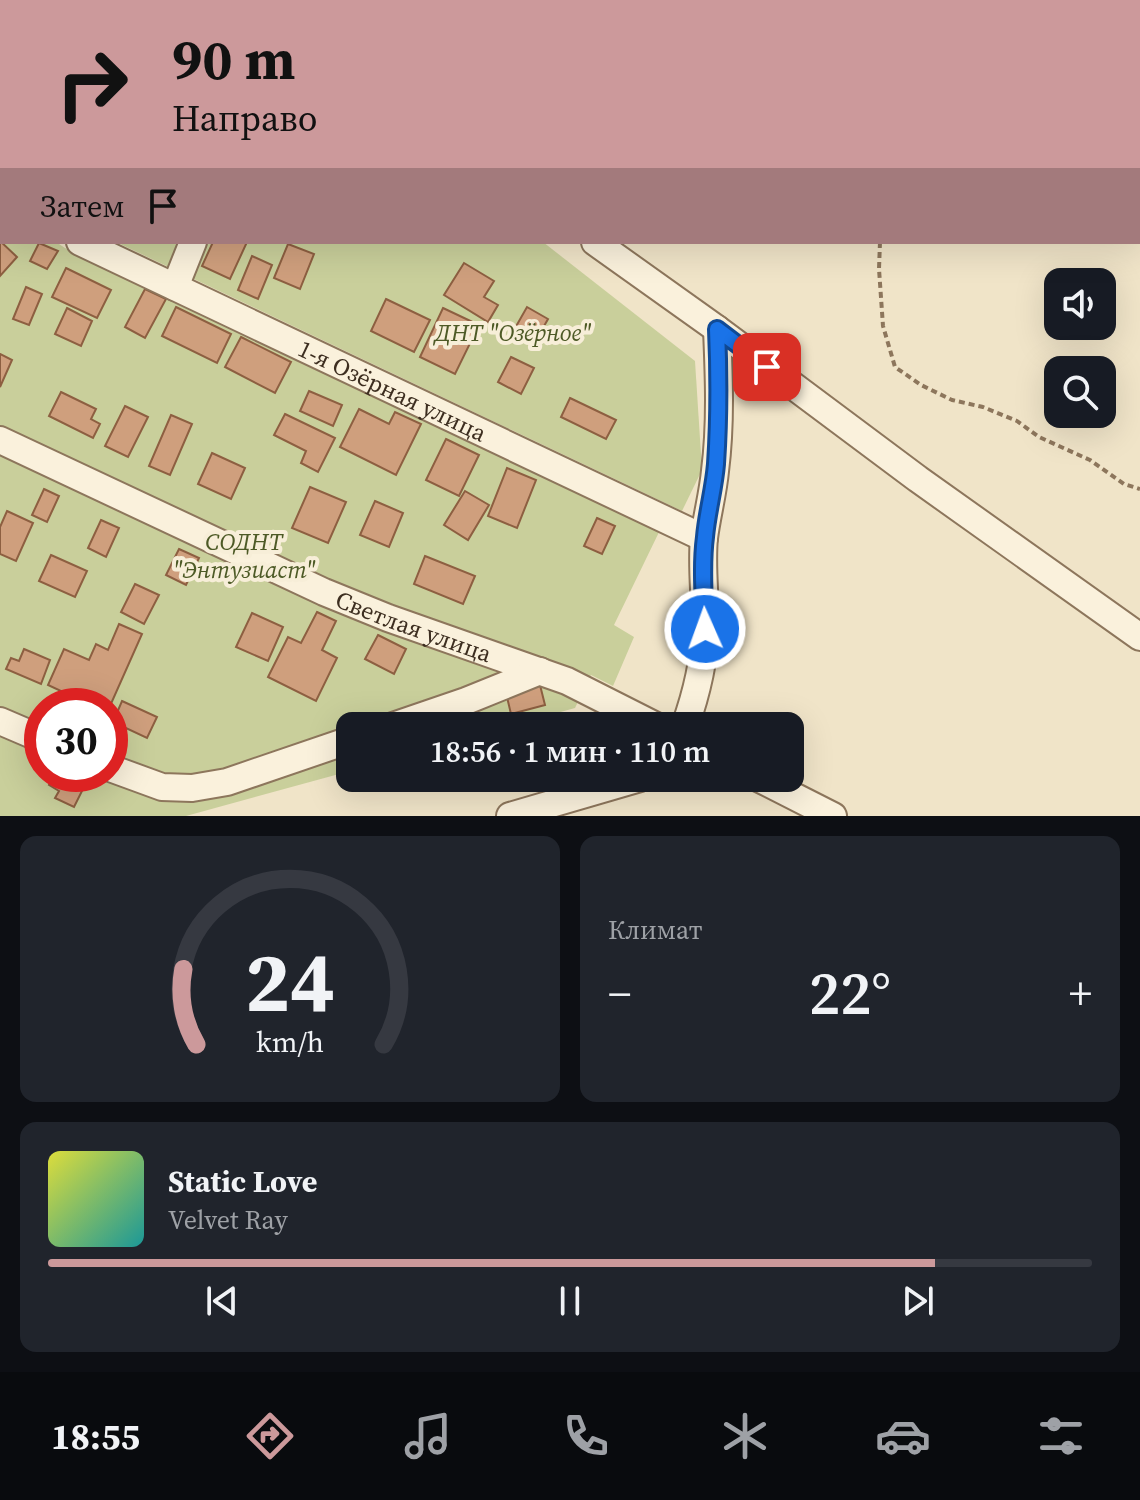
<!DOCTYPE html>
<html lang="ru">
<meta charset="utf-8">
<style>
:root{--surface:#171b24;--page:#20242c;--text:#f1f3f6;--muted:#9ea1a6;--line:#363941;--accent:#cc999b}
body{margin:0;font-family:"Source Serif 4",serif;background:var(--page);color:var(--text);height:100vh;display:flex;flex-direction:column;font-size:30px;white-space:nowrap}
*{box-sizing:border-box;margin:0}
p{font-size:26px;color:var(--muted)}
.icon{flex:none;width:44px;height:44px;fill:none;stroke:currentColor;stroke-width:2;stroke-linecap:round;stroke-linejoin:round}
.map{position:relative;height:816px;overflow:hidden}
.panel{display:flex;flex-direction:column;gap:20px;padding:20px;background:#0d0f14;flex:1}
.panel>*{flex:none}
.guide{position:absolute;left:0px;top:0px;width:1140px;height:244px;box-shadow:0 8px 32px #0002;background:#cc999b;color:#111;overflow:hidden}
.buttons{position:absolute;left:1044px;top:268px;display:grid;gap:16px}
.buttons a{display:grid;place-items:center;width:72px;height:72px;border-radius:16px;background:var(--surface);box-shadow:0 8px 32px #0002;font-size:40px}
.speed{position:absolute;left:24px;top:688px;display:flex;gap:16px;font-size:40px;font-weight:700;text-align:center}
.speed>*{display:grid;place-content:center;width:104px;height:104px;border-radius:50%;background:var(--surface);box-shadow:0 8px 32px #0002;line-height:1}
.speed .limit{border:12px solid #d22;background:#fff;color:#111}
.pin{position:absolute;display:grid;place-items:center;width:68px;height:68px;color:#fff;margin:-34px;border-radius:16px;box-shadow:0 4px 12px #0006}
.me{position:absolute;width:88px;margin:-44px;rotate:358deg;stroke-linejoin:round;filter:drop-shadow(0 0 6px #0008)}
.turn{display:flex;align-items:center;gap:28px;height:168px;padding:0 40px;font-size:36px}
.turn .icon{width:104px;height:104px;stroke-width:2.5}
.turn b{display:block;font-size:56px;line-height:68px}
.then{display:flex;align-items:center;height:76px;padding:0 40px;background:#0003;gap:16px;font-size:30px}
.big{font-size:60px;font-weight:600;line-height:1.1}
.panel .tile{flex:1;display:flex;flex-direction:column;justify-content:center;gap:12px;min-width:0;padding:0 28px;border-radius:16px;background:var(--page)}
.panel .dial{align-items:center;gap:0}
.dial svg{height:208px;overflow:visible;fill:none;stroke:var(--line);stroke-width:7;stroke-linecap:round;text-anchor:middle}
.dial text{fill:var(--text);stroke:none}
.song{display:flex;align-items:center;gap:24px}
.cover{width:96px;height:96px;border-radius:12px;background:linear-gradient(135deg,hsl(60 70% 55%),hsl(180 70% 35%))}
.played{height:8px;border-radius:4px;background:linear-gradient(90deg,var(--accent) 85%,var(--line) 85%)}
.keys{display:flex;justify-content:space-around;direction:ltr}
.heat{display:flex;justify-content:space-between;align-items:center;font-size:44px;direction:ltr}
.panel .tiles{flex:1;display:grid;gap:20px;grid-template-columns:1fr 1fr}
.tile:last-child{grid-column:span 2}
.trip{position:absolute;left:336px;top:712px;width:468px;height:80px;border-radius:16px;background:var(--surface);box-shadow:0 8px 32px #0002;font-weight:600;line-height:80px;text-align:center}
.tabs{display:flex;height:128px;justify-content:space-around;align-items:center;background:#090b0e;color:var(--muted)}
.tabs .icon{width:56px;height:56px}
.tabs .active{color:var(--accent)}
.tabs b{font-size:36px;color:var(--text)}
.map>svg:first-child{display:block}
.green{fill:#c9cf9b;fill-rule:evenodd}
.building{fill:#cf9f7d;stroke:#8d5f41;stroke-width:2}
.lines{fill:none;stroke-linecap:round;stroke-linejoin:round}
.minor-casing{stroke:#8d765c;stroke-width:30}
.path{stroke:#8d765c;stroke-width:4;stroke-dasharray:6 4;stroke-linecap:butt}
.minor{stroke:#faf1dc;stroke-width:26}
.route-casing{stroke:#114b97;stroke-width:20}
.route{stroke:#1a73e8;stroke-width:14}
.labels{text-anchor:middle;dominant-baseline:central;stroke-width:8;stroke-linejoin:round;paint-order:stroke}
.park-label{font-size:24px;font-style:italic;fill:#4d5a26;stroke:#f7eed8}
.street-label{font-size:24px;fill:#3d2e20;stroke:#f7eed8}
</style>
<div class="map">
<svg width="1140" height="816" viewBox="0 0 1140 816">
<rect width="100%" height="100%" fill="#f0e4c8"/>
<g class="green">
<polygon points="0,0 291,0 293,2 2,2 2,165 0,163"/>
<path d="M0 204 2 205V242H56L65 248 661 528 614 625 634 637 613 686 591 675 575 708 510 726H350V771L186 816H0ZM42 706H110V774H42Z"/>
<polygon points="116,242 543,242 695,361 702,470 682,511"/>
</g>
<g class="building">
<polygon points="0,241 17,257 0,276"/>
<polygon points="213,242 247,242 230,279 202,266"/>
<polygon points="39,243 58,251 47,269 30,261"/>
<polygon points="288,244 314,254 300,289 274,278"/>
<polygon points="252,256 272,265 258,299 238,290"/>
<polygon points="464,263 494,281 484,297 498,305 488,322 444,295"/>
<polygon points="66,268 111,290 97,318 52,297"/>
<polygon points="26,287 42,294 29,325 13,319"/>
<polygon points="145,289 166,299 145,338 125,327"/>
<polygon points="386,299 430,320 414,352 371,331"/>
<polygon points="176,307 231,334 217,363 162,336"/>
<polygon points="527,307 548,319 535,342 514,330"/>
<polygon points="67,308 92,321 81,346 55,334"/>
<polygon points="443,308 479,325 455,374 420,357"/>
<polygon points="241,337 291,362 275,393 225,367"/>
<polygon points="0,354 12,360 0,387"/>
<polygon points="511,357 534,368 521,394 498,382"/>
<polygon points="309,391 342,405 333,426 300,411"/>
<polygon points="61,392 96,409 91,419 100,424 93,438 49,416"/>
<polygon points="570,398 616,420 606,439 561,417"/>
<polygon points="125,406 148,417 128,457 105,446"/>
<polygon points="359,409 389,424 395,412 421,424 396,475 340,447"/>
<polygon points="285,414 335,438 318,472 301,463 306,451 274,435"/>
<polygon points="171,415 192,424 170,475 149,466"/>
<polygon points="446,439 479,455 459,496 426,480"/>
<polygon points="212,453 245,468 231,499 198,484"/>
<polygon points="507,468 536,480 517,528 488,516"/>
<polygon points="310,487 346,502 328,543 292,528"/>
<polygon points="44,489 59,496 47,522 32,515"/>
<polygon points="465,491 489,505 468,540 444,525"/>
<polygon points="375,501 403,513 389,547 360,535"/>
<polygon points="7,511 33,523 16,561 0,554 0,527"/>
<polygon points="597,518 615,526 602,554 584,546"/>
<polygon points="101,520 119,528 106,557 88,548"/>
<polygon points="179,549 199,558 186,585 166,575"/>
<polygon points="51,555 87,571 75,597 39,581"/>
<polygon points="425,556 475,576 463,604 414,584"/>
<polygon points="135,584 159,595 144,624 121,612"/>
<polygon points="317,612 336,621 322,650 337,658 316,701 268,677 288,637 301,643"/>
<polygon points="252,613 283,627 268,661 236,647"/>
<polygon points="119,624 142,634 110,706 73,706 76,698 48,685 64,649 89,660 96,644 108,650"/>
<polygon points="378,635 406,649 394,674 365,659"/>
<polygon points="24,649 50,660 41,684 6,669 11,658 19,661"/>
<polygon points="540,685 545,705 511,714 506,693"/>
<polygon points="122,701 157,717 147,738 113,722"/>
<polygon points="55,774 74,774 87,781 74,807 55,798 59,791 49,785"/>
</g>
<g class="lines">
<g class="minor-casing">
<g id="minor">
<polyline points="115,2 116,0"/>
<polyline points="308,2 312,0"/>
<polyline points="0,184 2,186"/>
<path id="s1" d="M80 242 704 538"/>
<polyline points="595,242 717,329 918,479 1140,637"/>
<polyline points="175,287 193,242"/>
<path id="s2" d="M0 440 324 592 388 618 567 681 656 726"/>
<polyline points="0,721 42,739"/>
<polyline points="393,726 466,701 540,671"/>
<path d="M685 726C696 695 704 664 705 630 706 599 701 568 704 538 707 515 713 493 715 471 721 424 719 376 717 329"/>
<polyline points="110,768 162,787 192,788 227,782 350,740"/>
<polyline points="758,778 833,816"/>
<polyline points="510,816 640,778"/>
</g>
</g>
<g class="path">
<polyline points="430,0 432,2"/>
<polyline points="640,0 642,2"/>
<polyline points="1049,2 1051,0"/>
<polyline points="880,242 879,269 883,326 895,367 921,385 952,400 983,407 1017,421 1039,437 1090,460 1124,484 1140,489"/>
</g>
<use href="#minor" class="minor"/>
</g>
<g class="lines">
<g class="route-casing">
<path id="route" d="M705 629C704 599 701 567 705 537 707 513 714 489 716 464 719 419 719 374 717 329L767 367"/>
</g>
<use href="#route" class="route"/>
</g>
<g class="labels">
<g class="park-label">
<text x="513" y="332">ДНТ "Озёрное"</text>
<text x="244" y="541">СОДНТ<tspan x="244" dy="28">"Энтузиаст"</tspan></text>
</g>
<g class="street-label">
<text stroke="none"><textPath href="#s1" startOffset="346">1-я Озёрная улица</textPath></text>
<text stroke="none"><textPath href="#s2" startOffset="454">Светлая улица</textPath></text>
</g>
</g>
</svg>
<div class="buttons">
<a><svg class="icon" aria-label="sound" viewBox="0 0 24 24"><path d="M4 9h4l5-4v14l-5-4H4zM17 9q2 3 0 6"/></svg></a>
<a><svg class="icon" aria-label="search" viewBox="0 0 24 24"><circle cx="10" cy="10" r="6"/><path d="M15 15l6 6"/></svg></a>
</div>
<div class="speed"><div class="limit">30</div></div>
<div class="pin" style="left:767px;top:367px;background:#d93025"><svg class="icon" aria-label="arrive" viewBox="0 0 24 24"><path d="M6 21V4h12l-3 4 3 4H6"/></svg></div>
<svg class="me" style="left:705px;top:629px" viewBox="-20 -20 40 40"><circle r="17" fill="#1a73e8" stroke="#fff" stroke-width="3"/><path d="M0-11L8 9 0 5-8 9z" fill="#fff"/></svg>
<div class="trip">18:56 · 1 мин · 110 m</div>
<div class="guide">
<div class="turn"><svg class="icon" aria-label="right" viewBox="0 0 24 24"><path d="M7 20v-9h11M14 6l5 5-5 5"/></svg><div><b>90 m</b>Направо</div></div>
<div class="then">Затем<svg class="icon" aria-label="arrive" viewBox="0 0 24 24"><path d="M6 21V4h12l-3 4 3 4H6"/></svg></div>
</div>
</div>
<section class="panel">
<div class="tiles">
<div class="tile dial"><svg viewBox="0 0 100 80">
<path d="M14 69A42 42 0 1 1 86 69"/>
<path d="M14 69A42 42 0 0 1 9 40" stroke="#cc999b"/>
<text x="50" y="56" font-size="32" font-weight="700">24</text>
<text x="50" y="72" font-size="11">km/h</text>
</svg></div>
<div class="tile"><p>Климат</p>
<div class="heat"><a>−</a><b class="big">22°</b><a>+</a></div>
</div>
<div class="tile">
<div class="song"><i class="cover"></i><div><b>Static Love</b><p>Velvet Ray</p></div></div>
<div class="played"></div>
<div class="keys"><svg class="icon" aria-label="previous" viewBox="0 0 24 24"><path d="M18 5L8 12l10 7zM5 5v14"/></svg><svg class="icon" aria-label="pause" viewBox="0 0 24 24"><path d="M8 5v14M16 5v14"/></svg><svg class="icon" aria-label="next" viewBox="0 0 24 24"><path d="M6 5l10 7-10 7zM19 5v14"/></svg></div>
</div>
</div>
</section>
<nav class="tabs">
<b>18:55</b>
<svg class="icon active" aria-label="directions" viewBox="0 0 24 24"><path d="M12 3l9 9-9 9-9-9zM9 14v-3h6M13 9l2 2-2 2"/></svg>
<svg class="icon" aria-label="music" viewBox="0 0 24 24"><path d="M9 18V5l10-2v13"/><circle cx="6" cy="18" r="3"/><circle cx="16" cy="16" r="3"/></svg>
<svg class="icon" aria-label="phone" viewBox="0 0 24 24"><path d="M5 4h4l2 5-3 2q2 4 5 5l2-3 5 2v4C11 20 4 13 5 4z"/></svg>
<svg class="icon" aria-label="climate" viewBox="0 0 24 24"><path d="M12 3v18M4 7l16 10M4 17L20 7"/></svg>
<svg class="icon" aria-label="car" viewBox="0 0 24 24"><path d="M5 17H2v-5l4-1 3-4h7l3 4 3 1v5h-3M9 17h6M6 11h13"/><circle cx="7" cy="17" r="2"/><circle cx="17" cy="17" r="2"/></svg>
<svg class="icon" aria-label="filters" viewBox="0 0 24 24"><path d="M4 7h16M4 17h16"/><circle cx="9" cy="7" r="2"/><circle cx="15" cy="17" r="2"/></svg>
</nav>
